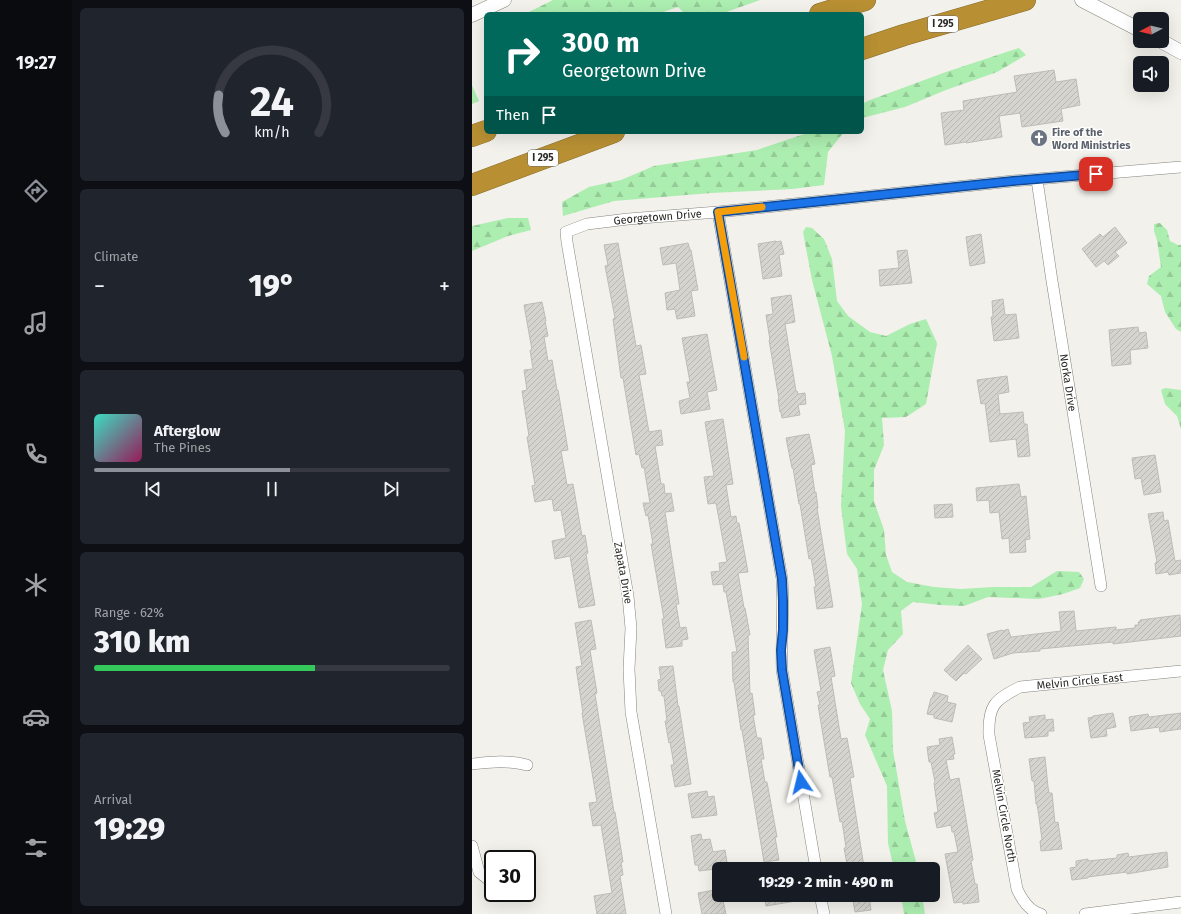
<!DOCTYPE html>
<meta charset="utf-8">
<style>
:root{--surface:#171b24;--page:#20242c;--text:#f1f3f6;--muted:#9ea1a6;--line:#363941;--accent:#8c9099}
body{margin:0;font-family:"Fira Sans",sans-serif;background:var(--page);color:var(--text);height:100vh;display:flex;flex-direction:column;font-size:15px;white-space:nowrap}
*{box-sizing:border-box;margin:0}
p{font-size:13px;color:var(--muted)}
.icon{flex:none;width:22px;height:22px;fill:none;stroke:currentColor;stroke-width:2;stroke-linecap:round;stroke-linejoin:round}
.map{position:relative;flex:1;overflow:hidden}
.drawer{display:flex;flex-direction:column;gap:8px;padding:8px;background:#0d0f14;width:400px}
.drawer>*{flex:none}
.banner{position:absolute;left:12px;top:12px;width:380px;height:122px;border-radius:6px;box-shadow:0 4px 16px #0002;background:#00695c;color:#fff;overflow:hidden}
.needle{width:26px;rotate:263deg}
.buttons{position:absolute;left:661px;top:12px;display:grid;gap:8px}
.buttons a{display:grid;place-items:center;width:36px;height:36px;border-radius:6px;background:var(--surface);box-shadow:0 4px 16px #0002;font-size:20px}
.speed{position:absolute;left:12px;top:850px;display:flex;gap:8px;font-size:20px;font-weight:700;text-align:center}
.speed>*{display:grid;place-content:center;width:52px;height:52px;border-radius:50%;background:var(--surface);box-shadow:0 4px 16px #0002;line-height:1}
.speed .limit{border:2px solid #111;border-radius:6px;background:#fff;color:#111}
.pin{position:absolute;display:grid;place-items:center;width:34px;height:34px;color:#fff;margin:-17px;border-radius:8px;box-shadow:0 2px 6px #0006}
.me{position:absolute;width:44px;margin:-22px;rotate:350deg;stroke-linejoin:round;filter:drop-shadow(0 0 3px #0008)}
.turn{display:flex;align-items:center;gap:14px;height:84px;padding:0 12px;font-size:18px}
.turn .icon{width:52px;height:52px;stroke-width:2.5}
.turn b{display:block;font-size:28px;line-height:34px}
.then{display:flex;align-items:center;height:38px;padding:0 12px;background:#0003;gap:8px;font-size:15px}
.big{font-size:30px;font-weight:800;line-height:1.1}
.drawer .widget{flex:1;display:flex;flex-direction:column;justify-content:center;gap:6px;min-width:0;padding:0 14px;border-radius:6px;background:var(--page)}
.drawer .dial{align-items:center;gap:0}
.dial svg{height:104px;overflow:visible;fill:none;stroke:var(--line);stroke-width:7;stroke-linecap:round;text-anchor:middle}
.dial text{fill:var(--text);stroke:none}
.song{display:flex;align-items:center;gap:12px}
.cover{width:48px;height:48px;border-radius:6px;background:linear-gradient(135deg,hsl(170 70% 55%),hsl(330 70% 35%))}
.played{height:4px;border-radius:2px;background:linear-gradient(90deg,var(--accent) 55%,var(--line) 55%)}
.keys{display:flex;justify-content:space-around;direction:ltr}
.heat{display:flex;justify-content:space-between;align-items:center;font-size:22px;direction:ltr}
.charge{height:6px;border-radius:3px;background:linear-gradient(90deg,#34c759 62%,var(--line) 0)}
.trip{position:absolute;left:240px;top:862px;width:228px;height:40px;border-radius:6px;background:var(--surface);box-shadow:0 4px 16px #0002;font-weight:800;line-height:40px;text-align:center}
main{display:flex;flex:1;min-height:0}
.dock{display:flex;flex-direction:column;width:72px;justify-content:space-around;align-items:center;background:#090b0e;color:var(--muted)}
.dock .icon{width:28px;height:28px}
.dock .active{color:var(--accent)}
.dock b{font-size:18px;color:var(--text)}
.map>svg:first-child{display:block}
.forest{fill:url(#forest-firs)}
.building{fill:url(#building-hatch);stroke:#bebcb6}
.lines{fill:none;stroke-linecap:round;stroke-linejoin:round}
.minor-casing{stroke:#85847f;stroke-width:12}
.tertiary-casing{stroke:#85847f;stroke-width:15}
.motorway-casing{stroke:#866c2e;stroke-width:22}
.minor{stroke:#fff;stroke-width:11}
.tertiary{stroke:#fff;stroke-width:14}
.motorway{stroke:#b89033;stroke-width:21}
.route-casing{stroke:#114b97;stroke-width:10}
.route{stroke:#1a73e8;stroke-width:7}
.slow{stroke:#f59e0b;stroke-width:7}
.labels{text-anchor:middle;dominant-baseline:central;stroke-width:3;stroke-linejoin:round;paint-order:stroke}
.shield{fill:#fff;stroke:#696967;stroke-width:1}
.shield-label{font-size:10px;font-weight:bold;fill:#292926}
.worship-label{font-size:11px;font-weight:bold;fill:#5b616d;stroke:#fff;text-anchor:start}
.street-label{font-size:11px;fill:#292926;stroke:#fff}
</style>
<main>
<nav class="dock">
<b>19:27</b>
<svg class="icon active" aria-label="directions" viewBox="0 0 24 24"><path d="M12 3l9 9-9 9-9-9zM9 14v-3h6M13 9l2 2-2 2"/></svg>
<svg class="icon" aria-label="music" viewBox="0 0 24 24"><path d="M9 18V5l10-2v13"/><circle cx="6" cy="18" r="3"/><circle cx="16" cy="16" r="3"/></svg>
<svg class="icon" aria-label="phone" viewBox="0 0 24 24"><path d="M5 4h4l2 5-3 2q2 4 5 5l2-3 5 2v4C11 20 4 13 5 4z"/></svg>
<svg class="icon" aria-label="climate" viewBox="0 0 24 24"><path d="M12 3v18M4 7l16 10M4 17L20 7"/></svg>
<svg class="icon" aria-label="car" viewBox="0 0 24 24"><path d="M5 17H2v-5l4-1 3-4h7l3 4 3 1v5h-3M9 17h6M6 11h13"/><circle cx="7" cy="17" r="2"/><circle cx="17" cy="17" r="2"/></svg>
<svg class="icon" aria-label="filters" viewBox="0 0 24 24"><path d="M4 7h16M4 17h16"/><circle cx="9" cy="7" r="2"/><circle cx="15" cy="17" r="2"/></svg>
</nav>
<section class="drawer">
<div class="widget dial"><svg viewBox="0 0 100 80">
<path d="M14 69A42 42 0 1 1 86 69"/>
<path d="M14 69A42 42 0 0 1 9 40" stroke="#8c9099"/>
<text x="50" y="56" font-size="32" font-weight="700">24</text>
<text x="50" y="72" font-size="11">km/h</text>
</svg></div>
<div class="widget"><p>Climate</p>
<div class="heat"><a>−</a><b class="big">19°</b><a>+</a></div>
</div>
<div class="widget">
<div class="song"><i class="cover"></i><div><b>Afterglow</b><p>The Pines</p></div></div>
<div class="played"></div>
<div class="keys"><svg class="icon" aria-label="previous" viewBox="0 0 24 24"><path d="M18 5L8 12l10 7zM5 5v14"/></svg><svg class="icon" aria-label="pause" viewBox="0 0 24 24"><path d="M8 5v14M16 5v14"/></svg><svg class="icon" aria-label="next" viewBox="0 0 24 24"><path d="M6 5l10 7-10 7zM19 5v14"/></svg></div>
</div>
<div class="widget"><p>Range · 62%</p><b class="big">310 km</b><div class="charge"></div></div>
<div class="widget"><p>Arrival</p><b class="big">19:29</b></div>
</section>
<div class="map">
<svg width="709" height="914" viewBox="0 0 709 914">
<defs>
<pattern id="forest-firs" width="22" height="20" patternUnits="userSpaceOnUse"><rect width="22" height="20" fill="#acedb0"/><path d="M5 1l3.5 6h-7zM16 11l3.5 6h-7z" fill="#94cb97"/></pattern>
<pattern id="building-hatch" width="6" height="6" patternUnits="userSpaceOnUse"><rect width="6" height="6" fill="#d5d4ce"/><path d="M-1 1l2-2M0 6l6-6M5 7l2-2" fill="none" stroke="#b7b6b1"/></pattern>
</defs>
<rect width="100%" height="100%" fill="#f2f1eb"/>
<g class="forest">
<polygon points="81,0 288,0 249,14 213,14 206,7 185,14 53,14"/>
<polygon points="547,48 554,55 525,72 474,90 433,107 390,118 390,104 398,100 474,72"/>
<polygon points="0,85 7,101 0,104"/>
<polygon points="338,132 372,132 356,152 352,185 320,189 239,193 142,201 91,216 90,202 117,187 149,180 182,166 285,150"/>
<polygon points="36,218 56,218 59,230 36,236 0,251 0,226"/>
<polygon points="688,223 695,230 698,241 706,245 709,245 709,332 704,329 693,312 689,296 675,284 677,276 689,267 685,240 682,231 682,224"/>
<polygon points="334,227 340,228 352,239 360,259 365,301 376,316 398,332 414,336 438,324 454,319 465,343 454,404 434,417 410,418 412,445 402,470 402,501 412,530 414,555 420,572 435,582 462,587 489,589 521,587 559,587 585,571 607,572 612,579 608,588 591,594 567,599 516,597 492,606 468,605 441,602 429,611 431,634 416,650 411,670 420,711 421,750 433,821 446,869 422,869 416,843 415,786 393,735 398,719 388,704 379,683 390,604 385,569 375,554 369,506 373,431 360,356 340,280 331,232"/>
<polygon points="693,388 709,390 709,429 705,416 693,404 689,390"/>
<polygon points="429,895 450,895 453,914 432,914"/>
</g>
<g class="building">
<polygon points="582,70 584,82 604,79 608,105 589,109 591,121 550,127 548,113 527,116 530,137 494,143 494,142 473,145 469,113 492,110 491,101 545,92 542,76"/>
<polygon points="643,227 655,243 643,252 647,256 636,265 632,261 624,267 610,249 628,234 631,237"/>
<polygon points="509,234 513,263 498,266 494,237"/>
<polygon points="304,241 304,242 309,241 312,254 307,255 310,276 291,279 286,244"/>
<polygon points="146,243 164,346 169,345 174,374 167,375 177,432 189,430 191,445 183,446 189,484 192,484 193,494 199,493 202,511 193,512 207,604 204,604 208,628 214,627 216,639 210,640 210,646 194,648 190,619 192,619 179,544 181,544 176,515 174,516 171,503 178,503 172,467 170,468 167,454 164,455 151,378 149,378 141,319 143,318 133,266 136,265 132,245"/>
<polygon points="216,243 218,250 219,250 226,290 219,291 223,316 205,319 203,309 195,310 193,293 208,290 204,263 191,265 188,248"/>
<polygon points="435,250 440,283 408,286 407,270 427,268 425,251"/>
<polygon points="319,295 323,322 313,324 324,391 325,391 326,394 333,393 334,404 326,405 328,415 310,418 309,412 308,412 306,399 307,399 297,340 298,340 294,315 301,314 299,298"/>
<polygon points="531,299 533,315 544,314 547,338 522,341 519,317 521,317 520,301"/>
<polygon points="70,302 74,321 73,321 76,336 72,337 76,361 80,360 85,390 86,390 96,450 89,451 95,485 101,484 110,536 113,535 116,553 114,554 123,605 107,608 98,556 83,559 80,541 94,538 89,510 82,511 80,499 63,502 60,486 63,485 55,437 57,436 50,391 55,390 52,370 61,369 58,350 60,350 52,305"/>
<polygon points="666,327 667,333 674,332 676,348 658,350 659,364 640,366 637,330"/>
<polygon points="235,334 245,390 235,392 238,409 209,414 207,401 218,398 215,382 218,382 210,338"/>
<polygon points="535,376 537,392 526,394 528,414 551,412 552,424 555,424 558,456 546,457 544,439 518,442 513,403 509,404 505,380"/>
<polygon points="251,419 261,484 254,485 259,517 264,516 265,523 267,523 276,572 266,573 272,608 273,608 278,635 276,635 278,694 280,693 283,715 281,715 285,738 289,738 292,759 289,759 293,782 295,782 305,837 303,837 307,860 292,862 270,730 269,730 262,682 261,682 260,652 265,652 254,592 252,592 251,584 241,585 239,572 248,571 247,563 255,562 244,503 236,504 232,477 242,476 233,422"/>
<polygon points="337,434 343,464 339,465 343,493 344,492 346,508 345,508 361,607 345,609 342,587 344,587 339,558 337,559 328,504 327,504 321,468 320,468 314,438"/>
<polygon points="683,455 689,492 672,495 669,478 663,479 660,458"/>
<polygon points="547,484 549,497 554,496 558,539 553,540 554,552 538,553 537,538 530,539 527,512 518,513 517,500 505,501 504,488"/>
<polygon points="480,504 481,517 463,518 462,505"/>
<polygon points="691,512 692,521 696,520 703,561 709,560 709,573 697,575 696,572 684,574 683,563 685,562 676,514"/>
<polygon points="602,611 604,631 644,627 644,630 663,628 663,625 667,625 666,622 668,622 668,620 708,615 709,636 641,644 641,642 568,649 568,651 541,653 522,659 515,634 530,630 531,631 536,629 539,637 589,631 587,612"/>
<polygon points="119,620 124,649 118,650 125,693 123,694 142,812 143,812 151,862 149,862 151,875 148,876 154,914 125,914 122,896 140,893 129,825 121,826 117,803 125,802 110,713 111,713 104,667 110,666 103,623"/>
<polygon points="496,645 510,659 494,674 492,673 484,681 472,670"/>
<polygon points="358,647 363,676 359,677 369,739 375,738 382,777 378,778 392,867 381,869 376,869 372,848 374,848 370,821 368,822 360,777 358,777 346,705 348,705 345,692 349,691 342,650"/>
<polygon points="201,666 206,706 207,706 219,784 203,787 199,765 202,765 198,742 197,743 193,721 195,721 192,696 190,696 189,691 187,691 186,680 189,679 187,667"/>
<polygon points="462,692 476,696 475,702 484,704 480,722 462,718 462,715 455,714 459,698 460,698"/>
<polygon points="641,713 644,727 634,729 635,736 619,738 616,718 621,717 621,716"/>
<polygon points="709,713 709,729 708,729 688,732 687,727 659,731 657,717 676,714 677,717"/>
<polygon points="573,715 573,720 581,719 582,731 576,731 576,736 553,738 551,723 558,722 557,717"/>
<polygon points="480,737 483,754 481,754 482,759 474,760 478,780 487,778 501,860 499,861 503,884 505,884 507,902 491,904 491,902 482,903 473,854 486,852 482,832 480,832 479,825 465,828 462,813 466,812 462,783 463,782 459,762 457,762 455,747 468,745 467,739"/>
<polygon points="573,757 576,787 577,793 580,793 583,823 586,822 590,849 569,851 568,841 570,840 567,817 565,804 564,804 562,781 560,781 557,759"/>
<polygon points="235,791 236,797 242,796 245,815 220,818 216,794"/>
<polygon points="229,834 230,840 238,839 241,852 253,850 255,862 243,864 244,869 227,871 226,865 223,865 219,836"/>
<polygon points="695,852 696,867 655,874 655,872 616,877 616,878 600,880 598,868 604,867 604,861 616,859 616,861 645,858 645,855 656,853 657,857"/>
<polygon points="243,890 244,897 250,896 254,914 230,914 226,893"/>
<polygon points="292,895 323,895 324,901 294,906"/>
<polygon points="380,895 397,895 399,910 383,912"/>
</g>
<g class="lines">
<g class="minor-casing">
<g id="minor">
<path id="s1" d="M565 180 580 281 629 586"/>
<path d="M246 212 310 579C312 609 309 639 310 670L344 869"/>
<path d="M0 764C20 762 35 760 55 765"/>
<polyline points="0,846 7,872 17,880"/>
<polyline points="348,895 352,914"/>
<path id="s2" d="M194 914 159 712 157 669 159 628 156 596 95 242 94 232 115 224 156 219 246 212 541 181 709 167"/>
<path id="s3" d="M569 914C557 911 550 900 545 889L517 735C516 706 522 700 548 687L709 671"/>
<polyline points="613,914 709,902"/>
</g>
</g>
<g class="tertiary-casing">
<g id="tertiary">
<polyline points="610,0 668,30"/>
<polyline points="0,15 32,0"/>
<polyline points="689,41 709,52"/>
</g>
</g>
<g class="motorway-casing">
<g id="motorway">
<polyline points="348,14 393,0"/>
<polyline points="390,49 432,35 553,0"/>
<polyline points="0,136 14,131"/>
<polyline points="0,185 142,132"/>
</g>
</g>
<use href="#minor" class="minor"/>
<use href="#tertiary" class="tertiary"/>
<use href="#motorway" class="motorway"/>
</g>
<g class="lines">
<g class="route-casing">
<polyline id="route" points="329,782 310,670 309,650 311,630 311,601 310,579 246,212 541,181 624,174"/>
</g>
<use href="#route" class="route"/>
<polyline class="slow" points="272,357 246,212 290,207"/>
</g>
<defs>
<g id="church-disc" transform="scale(0.9)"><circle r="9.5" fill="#6b7280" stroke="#fff"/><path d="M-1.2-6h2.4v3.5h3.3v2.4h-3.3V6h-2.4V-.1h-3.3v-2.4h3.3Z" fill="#fff"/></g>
</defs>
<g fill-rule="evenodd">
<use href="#church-disc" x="567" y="138"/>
</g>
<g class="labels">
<g class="shield">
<rect x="456" y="16" width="30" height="16" rx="3"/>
<rect x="56" y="150" width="30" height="16" rx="3"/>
</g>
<g class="shield-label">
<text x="471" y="24">I 295</text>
<text x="71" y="158">I 295</text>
</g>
<g class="worship-label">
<text x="580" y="132">Fire of the<tspan x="580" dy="13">Word Ministries</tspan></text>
</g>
<g class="street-label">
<text stroke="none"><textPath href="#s2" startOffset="784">Georgetown Drive</textPath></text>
<text stroke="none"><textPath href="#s1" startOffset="205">Norka Drive</textPath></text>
<text transform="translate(151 573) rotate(80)">Zapata Drive</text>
<text stroke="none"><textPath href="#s3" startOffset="315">Melvin Circle East</textPath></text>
<text transform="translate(532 816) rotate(80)">Melvin Circle North</text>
</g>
</g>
</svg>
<div class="buttons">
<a><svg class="needle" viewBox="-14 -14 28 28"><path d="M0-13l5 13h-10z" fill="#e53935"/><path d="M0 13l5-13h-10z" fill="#9ea1a6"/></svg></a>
<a><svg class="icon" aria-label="sound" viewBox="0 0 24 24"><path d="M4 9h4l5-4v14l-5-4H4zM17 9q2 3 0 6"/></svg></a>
</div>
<div class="speed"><div class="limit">30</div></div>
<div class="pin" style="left:624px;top:174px;background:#d93025"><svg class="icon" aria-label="arrive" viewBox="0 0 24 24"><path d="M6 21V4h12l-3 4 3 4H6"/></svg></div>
<svg class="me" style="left:329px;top:782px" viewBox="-20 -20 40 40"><path d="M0-17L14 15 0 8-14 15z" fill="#1a73e8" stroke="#fff" stroke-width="4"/></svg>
<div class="trip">19:29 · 2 min · 490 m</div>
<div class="banner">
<div class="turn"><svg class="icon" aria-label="right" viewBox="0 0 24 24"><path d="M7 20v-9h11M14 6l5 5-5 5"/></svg><div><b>300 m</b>Georgetown Drive</div></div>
<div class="then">Then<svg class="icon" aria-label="arrive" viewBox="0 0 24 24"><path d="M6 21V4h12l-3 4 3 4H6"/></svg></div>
</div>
</div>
</main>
